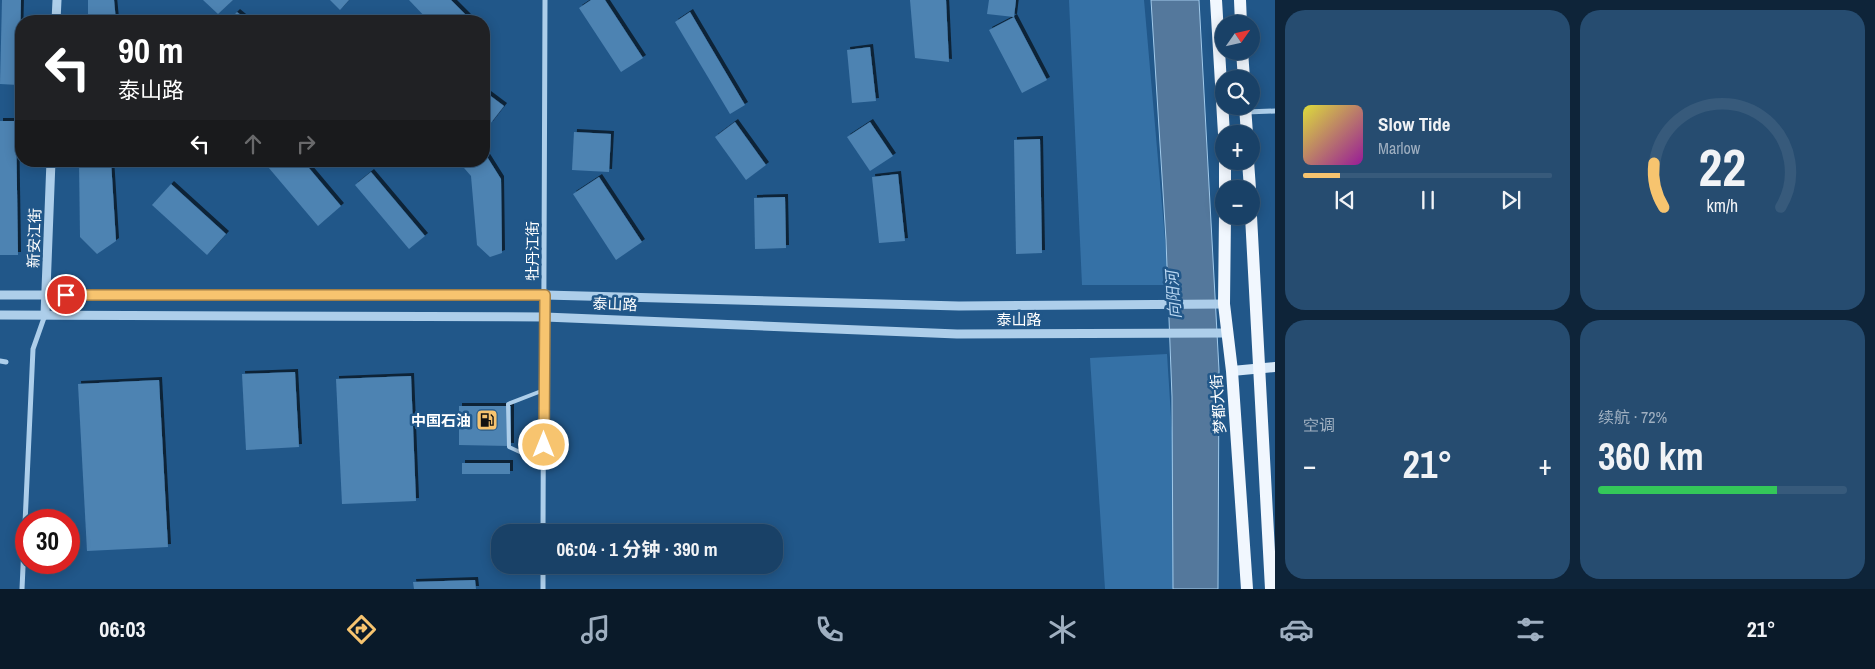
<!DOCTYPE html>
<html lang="zh">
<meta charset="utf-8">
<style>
:root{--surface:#194167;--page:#264c70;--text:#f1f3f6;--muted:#9fafc0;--line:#375a7b;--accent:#f7c46f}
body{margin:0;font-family:"Archivo Narrow","Noto Sans SC",sans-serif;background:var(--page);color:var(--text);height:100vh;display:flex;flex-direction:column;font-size:19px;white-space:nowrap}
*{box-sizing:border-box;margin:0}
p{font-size:16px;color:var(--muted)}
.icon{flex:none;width:28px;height:28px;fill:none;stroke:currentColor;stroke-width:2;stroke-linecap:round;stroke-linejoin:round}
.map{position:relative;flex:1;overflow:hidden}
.side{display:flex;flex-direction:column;gap:10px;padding:10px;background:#0e2439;width:600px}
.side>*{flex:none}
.top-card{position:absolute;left:15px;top:15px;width:475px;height:152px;border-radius:20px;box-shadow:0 2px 12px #0003,0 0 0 1px var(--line);background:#202124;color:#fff;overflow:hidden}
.needle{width:32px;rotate:56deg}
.buttons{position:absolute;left:1215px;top:15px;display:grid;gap:10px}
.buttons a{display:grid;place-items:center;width:45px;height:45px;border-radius:50%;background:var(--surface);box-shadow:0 2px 12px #0003,0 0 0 1px var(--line);font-size:25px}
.speed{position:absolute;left:15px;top:509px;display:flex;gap:10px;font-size:25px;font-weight:700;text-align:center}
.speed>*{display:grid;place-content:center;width:65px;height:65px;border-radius:50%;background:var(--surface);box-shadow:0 2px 12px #0003,0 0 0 1px var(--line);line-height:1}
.speed .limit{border:8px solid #d22;background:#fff;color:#111}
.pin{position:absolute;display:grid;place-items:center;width:42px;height:42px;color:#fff;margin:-21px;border:2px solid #fff;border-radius:50%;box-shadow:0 1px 5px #0007}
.me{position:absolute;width:55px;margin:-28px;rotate:0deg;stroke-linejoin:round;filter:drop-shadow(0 0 4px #0008)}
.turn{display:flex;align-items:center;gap:18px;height:105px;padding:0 20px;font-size:22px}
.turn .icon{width:65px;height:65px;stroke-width:2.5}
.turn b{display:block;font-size:35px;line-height:42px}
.lanes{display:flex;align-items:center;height:48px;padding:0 20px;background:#0003;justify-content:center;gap:25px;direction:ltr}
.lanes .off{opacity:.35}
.big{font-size:38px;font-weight:700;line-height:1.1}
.side .card{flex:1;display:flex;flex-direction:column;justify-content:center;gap:8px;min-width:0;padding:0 18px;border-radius:20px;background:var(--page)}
.side .dial{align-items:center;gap:0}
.dial svg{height:130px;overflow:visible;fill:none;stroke:var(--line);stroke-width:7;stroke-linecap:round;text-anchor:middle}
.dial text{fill:var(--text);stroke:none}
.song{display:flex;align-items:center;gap:15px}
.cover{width:60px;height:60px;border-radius:8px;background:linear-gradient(135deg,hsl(60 70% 55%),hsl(300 70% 35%))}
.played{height:5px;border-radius:2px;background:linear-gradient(90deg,var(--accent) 15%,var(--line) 15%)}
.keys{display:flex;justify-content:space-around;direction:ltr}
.heat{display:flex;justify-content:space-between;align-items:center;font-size:28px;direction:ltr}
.charge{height:8px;border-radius:4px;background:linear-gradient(90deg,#34c759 72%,var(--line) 0)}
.side .tiles{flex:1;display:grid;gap:10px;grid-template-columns:repeat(2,1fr)}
.trip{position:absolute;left:491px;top:524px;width:292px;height:50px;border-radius:20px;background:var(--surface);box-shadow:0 2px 12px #0003,0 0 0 1px var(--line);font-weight:700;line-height:50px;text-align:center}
.menu{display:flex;height:80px;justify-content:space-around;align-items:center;background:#0a1a29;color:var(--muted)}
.menu .icon{width:35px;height:35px}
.menu .on{color:var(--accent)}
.menu b{font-size:22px;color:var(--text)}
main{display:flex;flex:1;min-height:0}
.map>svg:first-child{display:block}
.green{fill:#3571a6}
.water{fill:#54789c;stroke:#a1caeb}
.building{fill:#4e83b2;filter:url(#shadow)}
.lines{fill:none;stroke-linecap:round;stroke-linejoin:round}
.service{stroke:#adceea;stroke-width:4}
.minor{stroke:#adceea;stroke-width:5}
.tertiary{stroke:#adceea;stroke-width:9}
.secondary{stroke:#d8e9f8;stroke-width:10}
.primary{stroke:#f1f7fe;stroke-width:12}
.route-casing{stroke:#a17f48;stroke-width:12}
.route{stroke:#f7c46f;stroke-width:9}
.labels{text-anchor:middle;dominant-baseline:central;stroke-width:5;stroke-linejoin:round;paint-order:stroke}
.street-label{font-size:15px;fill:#fff;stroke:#215789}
.poi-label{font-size:15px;font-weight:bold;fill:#fff;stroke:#215789;text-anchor:end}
.water-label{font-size:16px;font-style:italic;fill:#b9d7f2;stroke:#215789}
</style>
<main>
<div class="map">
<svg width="1275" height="589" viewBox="0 0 1275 589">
<defs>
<filter id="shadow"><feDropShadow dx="3" dy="-3" stdDeviation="0" flood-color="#0009"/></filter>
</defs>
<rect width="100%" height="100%" fill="#215789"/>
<g class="green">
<polygon points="1069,0 1144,0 1169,285 1082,285"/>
<polygon points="1167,354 1182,589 1105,589 1090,358"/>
</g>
<polygon class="water" points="1151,0 1199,0 1219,370 1218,589 1173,589 1172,397 1166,240"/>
<g class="building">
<polygon points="2,0 21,0 19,85 0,84"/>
<polygon points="88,0 114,0 116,21 88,21"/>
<polygon points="203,0 233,0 218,14"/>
<polygon points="330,0 349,0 340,10"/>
<polygon points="409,0 451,0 472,21 429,21"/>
<polygon points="591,0 605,0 643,58 621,72 579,8"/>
<polygon points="910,0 946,0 949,62 915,58"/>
<polygon points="989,0 1016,0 1014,17 1047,80 1022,93 989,30 1014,17 987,14"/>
<polygon points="237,12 248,21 228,21"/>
<polygon points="690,12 745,105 730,114 675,22"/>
<polygon points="870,47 876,101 852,103 847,50"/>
<polygon points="484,91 504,106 490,124 484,119"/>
<polygon points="0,121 16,121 18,255 0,255"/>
<polygon points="735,122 766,165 746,180 715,137"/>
<polygon points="870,122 893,156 870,171 847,137"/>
<polygon points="574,132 611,134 609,172 572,170"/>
<polygon points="1040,139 1042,253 1016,254 1014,140"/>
<polygon points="484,152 501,179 502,253 490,257 477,245 471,176 458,161 484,161"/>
<polygon points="79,161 111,161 116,241 97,254 80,237"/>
<polygon points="263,161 303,161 341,206 318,226"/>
<polygon points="371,172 425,236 409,249 355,185"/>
<polygon points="898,174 905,241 879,243 872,177"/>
<polygon points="599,177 642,242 616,260 573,194"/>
<polygon points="171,184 226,234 207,255 152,205"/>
<polygon points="785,197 786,248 755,249 754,198"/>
<polygon points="295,372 299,447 246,450 242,374"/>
<polygon points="411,376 416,501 342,504 336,379"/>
<polygon points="159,380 168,547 87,551 78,384"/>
<polygon points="459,406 511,406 511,446 459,445"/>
<rect x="462" y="463" width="48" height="11"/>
<polygon points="475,580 476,589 414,589 413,582"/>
</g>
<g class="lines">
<polyline class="service" points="544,463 509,447 508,404 544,390"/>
<g class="minor">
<polyline points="1246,112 1275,111"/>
<polyline points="0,361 6,362"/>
<polyline points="543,532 545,0"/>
<polyline points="22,589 33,349 45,315"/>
<polyline points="543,589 543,565"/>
</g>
<g class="tertiary">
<polyline points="56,21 57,0"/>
<polyline points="0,295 545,295 959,306 1224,304"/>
<polyline points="0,315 545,317 957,334 1228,333"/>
<polyline points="45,315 51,161"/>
</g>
<polyline class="secondary" points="1232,371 1275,367"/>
<g class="primary">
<polyline points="1216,0 1224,134"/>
<polyline points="1240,0 1241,24"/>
<polyline points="1242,51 1244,79"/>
<polyline points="1245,106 1247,134"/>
<polyline points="1248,161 1250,189"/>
<polyline points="1225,189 1225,161"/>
<polyline points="1225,216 1224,304 1232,371 1247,589"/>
<polyline points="1251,216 1271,589"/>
</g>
</g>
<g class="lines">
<g class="route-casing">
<polyline id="route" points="66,295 545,295 544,445"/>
</g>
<use href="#route" class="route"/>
</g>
<defs>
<g id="fuel-square" transform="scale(1.125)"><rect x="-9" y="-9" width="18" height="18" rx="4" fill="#f7c46f" stroke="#215789"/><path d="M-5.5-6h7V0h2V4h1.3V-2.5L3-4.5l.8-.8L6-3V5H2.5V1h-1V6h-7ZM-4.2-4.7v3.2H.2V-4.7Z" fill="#111"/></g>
</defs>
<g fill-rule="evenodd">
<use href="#fuel-square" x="487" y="420"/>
</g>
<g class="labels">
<g class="street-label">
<text transform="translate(34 238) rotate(-88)">新安江街</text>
<text transform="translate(532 251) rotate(-90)">牡丹江街</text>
<text transform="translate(615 304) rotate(2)">泰山路</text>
<text x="1019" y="319">泰山路</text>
<text transform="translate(1218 404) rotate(-94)">梦都大街</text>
</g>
<g class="poi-label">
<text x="471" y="420">中国石油</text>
</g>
<g class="water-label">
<text transform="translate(1173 295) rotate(-94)">向阳河</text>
</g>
</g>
</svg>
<div class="buttons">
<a><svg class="needle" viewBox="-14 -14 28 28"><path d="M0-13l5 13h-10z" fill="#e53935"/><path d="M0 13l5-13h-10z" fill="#9fafc0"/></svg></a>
<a><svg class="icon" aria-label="search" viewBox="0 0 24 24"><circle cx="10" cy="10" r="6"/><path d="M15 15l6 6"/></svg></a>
<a>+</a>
<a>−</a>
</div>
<div class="speed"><div class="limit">30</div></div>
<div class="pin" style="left:66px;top:295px;background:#d93025"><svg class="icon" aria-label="arrive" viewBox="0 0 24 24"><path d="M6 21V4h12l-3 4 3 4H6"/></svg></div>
<svg class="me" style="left:544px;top:445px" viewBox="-20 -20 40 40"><circle r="17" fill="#f7c46f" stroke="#fff" stroke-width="3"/><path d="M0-11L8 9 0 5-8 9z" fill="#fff"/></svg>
<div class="trip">06:04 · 1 分钟 · 390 m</div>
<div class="top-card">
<div class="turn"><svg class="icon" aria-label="left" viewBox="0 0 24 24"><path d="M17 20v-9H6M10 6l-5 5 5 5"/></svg><div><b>90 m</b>泰山路</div></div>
<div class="lanes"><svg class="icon" aria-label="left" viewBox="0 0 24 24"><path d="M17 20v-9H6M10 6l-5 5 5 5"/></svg><svg class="icon off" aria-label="ahead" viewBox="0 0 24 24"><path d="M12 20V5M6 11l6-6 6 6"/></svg><svg class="icon off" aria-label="right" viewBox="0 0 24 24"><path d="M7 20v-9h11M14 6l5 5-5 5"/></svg></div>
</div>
</div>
<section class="side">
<div class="tiles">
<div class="card">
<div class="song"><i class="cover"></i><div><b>Slow Tide</b><p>Marlow</p></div></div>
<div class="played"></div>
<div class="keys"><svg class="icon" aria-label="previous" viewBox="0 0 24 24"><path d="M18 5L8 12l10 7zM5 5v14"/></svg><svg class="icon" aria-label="pause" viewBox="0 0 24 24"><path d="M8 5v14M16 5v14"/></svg><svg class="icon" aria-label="next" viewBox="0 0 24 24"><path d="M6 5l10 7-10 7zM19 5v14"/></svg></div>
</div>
<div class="card dial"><svg viewBox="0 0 100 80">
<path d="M14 69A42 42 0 1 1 86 69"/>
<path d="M14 69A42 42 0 0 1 8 42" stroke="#f7c46f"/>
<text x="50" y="56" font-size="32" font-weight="700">22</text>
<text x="50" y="72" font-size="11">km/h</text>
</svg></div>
<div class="card"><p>空调</p>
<div class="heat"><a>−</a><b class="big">21°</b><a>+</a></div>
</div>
<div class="card"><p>续航 · 72%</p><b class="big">360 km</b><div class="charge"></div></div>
</div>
</section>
</main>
<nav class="menu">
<b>06:03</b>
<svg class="icon on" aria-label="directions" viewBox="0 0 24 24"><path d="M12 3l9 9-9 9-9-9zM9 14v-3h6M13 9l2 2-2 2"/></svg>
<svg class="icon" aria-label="music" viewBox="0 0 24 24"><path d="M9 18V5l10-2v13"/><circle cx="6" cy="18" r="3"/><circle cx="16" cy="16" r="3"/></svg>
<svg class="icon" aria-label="phone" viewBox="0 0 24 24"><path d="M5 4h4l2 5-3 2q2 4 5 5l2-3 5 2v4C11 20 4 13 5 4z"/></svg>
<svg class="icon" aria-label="climate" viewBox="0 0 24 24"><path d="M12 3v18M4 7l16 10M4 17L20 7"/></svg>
<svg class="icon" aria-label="car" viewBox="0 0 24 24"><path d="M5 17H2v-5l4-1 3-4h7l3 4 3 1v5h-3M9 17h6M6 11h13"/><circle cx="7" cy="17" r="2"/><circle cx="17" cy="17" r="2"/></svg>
<svg class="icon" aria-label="filters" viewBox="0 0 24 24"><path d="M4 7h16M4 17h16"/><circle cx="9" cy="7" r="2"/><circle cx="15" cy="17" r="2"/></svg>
<b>21°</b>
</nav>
